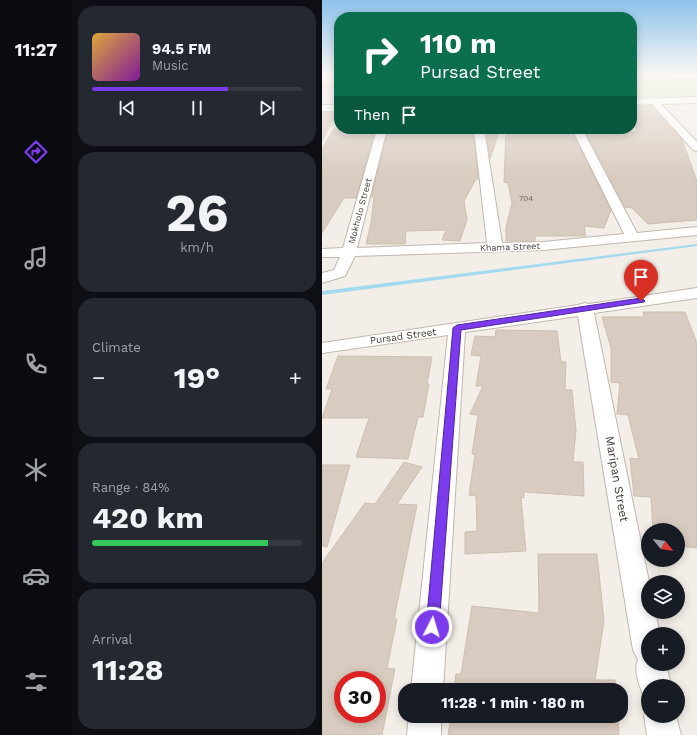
<!DOCTYPE html>
<meta charset="utf-8">
<style>
:root{--surface:#171b24;--page:#242831;--text:#f1f3f6;--muted:#9ea1a6;--line:#363941;--accent:#7c3aed}
body{margin:0;font-family:"Work Sans",sans-serif;background:var(--page);color:var(--text);height:100vh;display:flex;flex-direction:column;font-size:15px;white-space:nowrap}
*{box-sizing:border-box;margin:0}
p{font-size:13px;color:var(--muted)}
.icon{flex:none;width:22px;height:22px;fill:none;stroke:currentColor;stroke-width:2;stroke-linecap:round;stroke-linejoin:round}
.map{position:relative;flex:1;overflow:hidden}
.panel{display:flex;flex-direction:column;gap:6px;padding:6px;background:#0d0f14;width:250px}
.panel>*{flex:none}
.banner{position:absolute;left:12px;top:12px;width:303px;height:122px;border-radius:16px;box-shadow:0 2px 10px #0003;background:#0b6e4f;color:#fff;overflow:hidden}
.needle{width:26px;rotate:120deg}
.buttons{position:absolute;left:319px;top:523px;display:grid;gap:8px}
.buttons a{display:grid;place-items:center;width:44px;height:44px;border-radius:50%;background:var(--surface);box-shadow:0 2px 10px #0003;font-size:20px}
.speed{position:absolute;left:12px;top:671px;display:flex;gap:8px;font-size:20px;font-weight:700;text-align:center}
.speed>*{display:grid;place-content:center;width:52px;height:52px;border-radius:50%;background:var(--surface);box-shadow:0 2px 10px #0003;line-height:1}
.speed .limit{border:6px solid #d22;background:#fff;color:#111}
.pin{position:absolute;display:grid;place-items:center;width:34px;height:34px;color:#fff;margin:-41px -17px;border-radius:50% 50% 50% 0;rotate:-45deg;box-shadow:0 0 4px #0007}
.pin .icon{rotate:45deg}
.me{position:absolute;width:44px;margin:-22px;rotate:5deg;stroke-linejoin:round;filter:drop-shadow(0 0 3px #0008)}
.turn{display:flex;align-items:center;gap:14px;height:84px;padding:0 20px;font-size:18px}
.turn .icon{width:52px;height:52px;stroke-width:2.5}
.turn b{display:block;font-size:28px;line-height:34px}
.then{display:flex;align-items:center;height:38px;padding:0 20px;background:#0003;gap:8px;font-size:15px}
.big{font-size:30px;font-weight:700;line-height:1.1}
.panel .card{flex:1;display:flex;flex-direction:column;justify-content:center;gap:6px;min-width:0;padding:0 14px;border-radius:16px;background:var(--page)}
.panel .dial{align-items:center;gap:0}
.dial b{font-size:52px;line-height:1}
.song{display:flex;align-items:center;gap:12px}
.cover{width:48px;height:48px;border-radius:6px;background:linear-gradient(135deg,hsl(40 70% 55%),hsl(290 70% 35%))}
.played{height:4px;border-radius:2px;background:linear-gradient(90deg,var(--accent) 65%,var(--line) 65%)}
.keys{display:flex;justify-content:space-around;direction:ltr}
.heat{display:flex;justify-content:space-between;align-items:center;font-size:22px;direction:ltr}
.charge{height:6px;border-radius:3px;background:linear-gradient(90deg,#34c759 84%,var(--line) 0)}
.trip{position:absolute;left:76px;top:683px;width:230px;height:40px;border-radius:16px;background:var(--surface);box-shadow:0 2px 10px #0003;font-weight:700;line-height:40px;text-align:center}
main{display:flex;flex:1;min-height:0}
.tab-bar{display:flex;flex-direction:column;width:72px;justify-content:space-around;align-items:center;background:#090b0e;color:var(--muted)}
.tab-bar .icon{width:28px;height:28px}
.tab-bar .on{color:var(--accent)}
.tab-bar b{font-size:18px;color:var(--text)}
.map>svg:first-child{display:block}
.green{fill:#d5e7b0}
.lines{fill:none;stroke-linecap:round;stroke-linejoin:round}
.stream{fill:#a4daef;fill-rule:evenodd}
.building{fill:#d8cbbf;stroke:#cfbfb0;fill-rule:evenodd}
.street-casing{stroke:#c2b7ad;stroke-width:2}
.secondary-casing{stroke:#d6be99;stroke-width:2}
.street{fill:#fff;fill-rule:evenodd}
.secondary{fill:#fee9c6;fill-rule:evenodd}
.route{fill:#7c3aed;stroke:#51269a}
.labels{text-anchor:middle;dominant-baseline:central;stroke-width:3;stroke-linejoin:round;paint-order:stroke}
.number-label{font-size:8px;fill:#6a6158}
.far-street-label{font-size:9px;fill:#463e36;stroke:#fff}
.street-label{font-size:10px;fill:#463e36;stroke:#fff}
.near-street-label{font-size:12px;fill:#463e36;stroke:#fff}
</style>
<main>
<nav class="tab-bar">
<b>11:27</b>
<svg class="icon on" aria-label="directions" viewBox="0 0 24 24"><path d="M12 3l9 9-9 9-9-9zM9 14v-3h6M13 9l2 2-2 2"/></svg>
<svg class="icon" aria-label="music" viewBox="0 0 24 24"><path d="M9 18V5l10-2v13"/><circle cx="6" cy="18" r="3"/><circle cx="16" cy="16" r="3"/></svg>
<svg class="icon" aria-label="phone" viewBox="0 0 24 24"><path d="M5 4h4l2 5-3 2q2 4 5 5l2-3 5 2v4C11 20 4 13 5 4z"/></svg>
<svg class="icon" aria-label="climate" viewBox="0 0 24 24"><path d="M12 3v18M4 7l16 10M4 17L20 7"/></svg>
<svg class="icon" aria-label="car" viewBox="0 0 24 24"><path d="M5 17H2v-5l4-1 3-4h7l3 4 3 1v5h-3M9 17h6M6 11h13"/><circle cx="7" cy="17" r="2"/><circle cx="17" cy="17" r="2"/></svg>
<svg class="icon" aria-label="filters" viewBox="0 0 24 24"><path d="M4 7h16M4 17h16"/><circle cx="9" cy="7" r="2"/><circle cx="15" cy="17" r="2"/></svg>
</nav>
<section class="panel">
<div class="card">
<div class="song"><i class="cover"></i><div><b>94.5 FM</b><p>Music</p></div></div>
<div class="played"></div>
<div class="keys"><svg class="icon" aria-label="previous" viewBox="0 0 24 24"><path d="M18 5L8 12l10 7zM5 5v14"/></svg><svg class="icon" aria-label="pause" viewBox="0 0 24 24"><path d="M8 5v14M16 5v14"/></svg><svg class="icon" aria-label="next" viewBox="0 0 24 24"><path d="M6 5l10 7-10 7zM19 5v14"/></svg></div>
</div>
<div class="card dial"><b>26</b><p>km/h</p></div>
<div class="card"><p>Climate</p>
<div class="heat"><a>−</a><b class="big">19°</b><a>+</a></div>
</div>
<div class="card"><p>Range · 84%</p><b class="big">420 km</b><div class="charge"></div></div>
<div class="card"><p>Arrival</p><b class="big">11:28</b></div>
</section>
<div class="map">
<svg width="375" height="735" viewBox="0 0 375 735">
<rect width="100%" height="100%" fill="#f3eee7"/>
<polygon class="green" points="375,78 375,98 310,100 310,80"/>
<g class="lines">
<polygon class="stream" points="375,244 375,246 0,295 0,291"/>
</g>
<g class="building">
<polygon points="310,106 329,106 360,140 375,181 375,220 326,224 310,208 303,207 263,131 316,132 310,121"/>
<polygon points="0,112 15,112 0,141"/>
<polygon points="12,129 39,130 36,134 52,134 34,198 22,198 0,233 0,149"/>
<polygon points="107,129 151,129 156,179 154,179 142,201 145,220 138,241 120,240 124,230 84,231 83,244 44,244 49,223 52,197 49,197 65,134 105,133"/>
<polygon points="164,129 178,129 168,159"/>
<polygon points="184,129 249,129 289,210 282,228 262,226 264,236 213,236 213,241 184,241 184,228 190,203 186,183 182,182"/>
<polygon points="321,312 363,312 375,343 375,548 356,546 356,530 331,530 329,497 312,496 308,458 317,459 306,415 295,414 298,383 289,382 289,348 280,317 322,317"/>
<polygon points="174,330 235,331 239,362 244,362 243,390 250,390 254,430 251,462 261,462 262,496 202,492 202,498 199,497 204,551 143,554 143,532 155,531 154,496 147,495 153,454 150,454 156,415 148,414 161,386 154,386 159,356 149,355 153,336 173,337"/>
<polygon points="16,356 110,357 105,384 107,384 101,417 96,417 86,459 34,457 47,418 0,418 10,389 4,389"/>
<path d="M82 462 100 467 75 504 95 505 72 619H75L65 668 73 669 60 735H0V563L43 503 53 504ZM21 680H55V714H21Z"/>
<polygon points="0,465 28,465 5,547 0,546"/>
<polygon points="216,554 275,554 282,621 273,680 293,680 293,690 132,690 134,674 139,674 150,606 217,613"/>
<polygon points="129,716 296,716 297,735 126,735"/>
</g>
<g class="lines">
<g class="street-casing">
<g id="street">
<polygon points="375,97 375,103 339,104 375,142 375,151 371,150 330,104 310,105 310,99"/>
<rect x="0" y="105" width="17" height="6"/>
<polygon points="55,129 65,129 35,248 165,243 152,129 162,129 180,243 221,242 302,234 250,129 260,129 315,233 375,227 375,235 221,250 33,256 23,276 0,283 0,273 12,270 18,257 0,257 0,249 21,248"/>
<path d="M375 288V298L272 313 327 582 326 612H333L338 634H326V664H344L349 686H326V698L322 697C318 687 311 670 316 660L311 650 256 316 143 332 121 690H89L126 335 0 353V343L256 305 263 303 267 304Z"/>
<polygon points="326,706 326,716 354,716 359,735 325,735 322,716"/>
<polygon points="87,716 119,716 119,735 85,735"/>
</g>
</g>
<g class="secondary-casing">
<g id="secondary">
<polygon points="310,76 375,76 375,78 310,81"/>
<rect x="0" y="80" width="17" height="6"/>
</g>
</g>
<use href="#street" class="street"/>
<use href="#secondary" class="secondary"/>
</g>
<linearGradient id="sky" x2="0" y2="1"><stop stop-color="#8dc3eb"/><stop offset="0.42" stop-color="#faf7f4"/><stop offset="1" stop-color="#faf7f4" stop-opacity="0"/></linearGradient>
<rect width="375" height="179" fill="url(#sky)"/>
<polygon class="route" points="319,298 323,301 322,302 139,330 117,627 115,631 110,633 106,631 104,627 131,328 135,325"/>
<g class="labels">
<g class="number-label">
<text x="204" y="198">704</text>
</g>
<g class="far-street-label">
<text transform="translate(38 211) rotate(-75)">Mokholo Street</text>
<text transform="translate(188 247) rotate(-2)">Khama Street</text>
</g>
<g class="street-label">
<text transform="translate(81 336) rotate(-8)">Pursad Street</text>
</g>
<g class="near-street-label">
<text transform="translate(295 479) rotate(80)">Maripan Street</text>
</g>
</g>
</svg>
<div class="buttons">
<a><svg class="needle" viewBox="-14 -14 28 28"><path d="M0-13l5 13h-10z" fill="#e53935"/><path d="M0 13l5-13h-10z" fill="#9ea1a6"/></svg></a>
<a><svg class="icon" aria-label="layers" viewBox="0 0 24 24"><path d="M12 4l9 5-9 5-9-5zM3 14l9 5 9-5"/></svg></a>
<a>+</a>
<a>−</a>
</div>
<div class="speed"><div class="limit">30</div></div>
<div class="pin" style="left:319px;top:301px;background:#d93025"><svg class="icon" aria-label="arrive" viewBox="0 0 24 24"><path d="M6 21V4h12l-3 4 3 4H6"/></svg></div>
<svg class="me" style="left:110px;top:627px" viewBox="-20 -20 40 40"><circle r="17" fill="#7c3aed" stroke="#fff" stroke-width="3"/><path d="M0-11L8 9 0 5-8 9z" fill="#fff"/></svg>
<div class="trip">11:28 · 1 min · 180 m</div>
<div class="banner">
<div class="turn"><svg class="icon" aria-label="right" viewBox="0 0 24 24"><path d="M7 20v-9h11M14 6l5 5-5 5"/></svg><div><b>110 m</b>Pursad Street</div></div>
<div class="then">Then<svg class="icon" aria-label="arrive" viewBox="0 0 24 24"><path d="M6 21V4h12l-3 4 3 4H6"/></svg></div>
</div>
</div>
</main>
